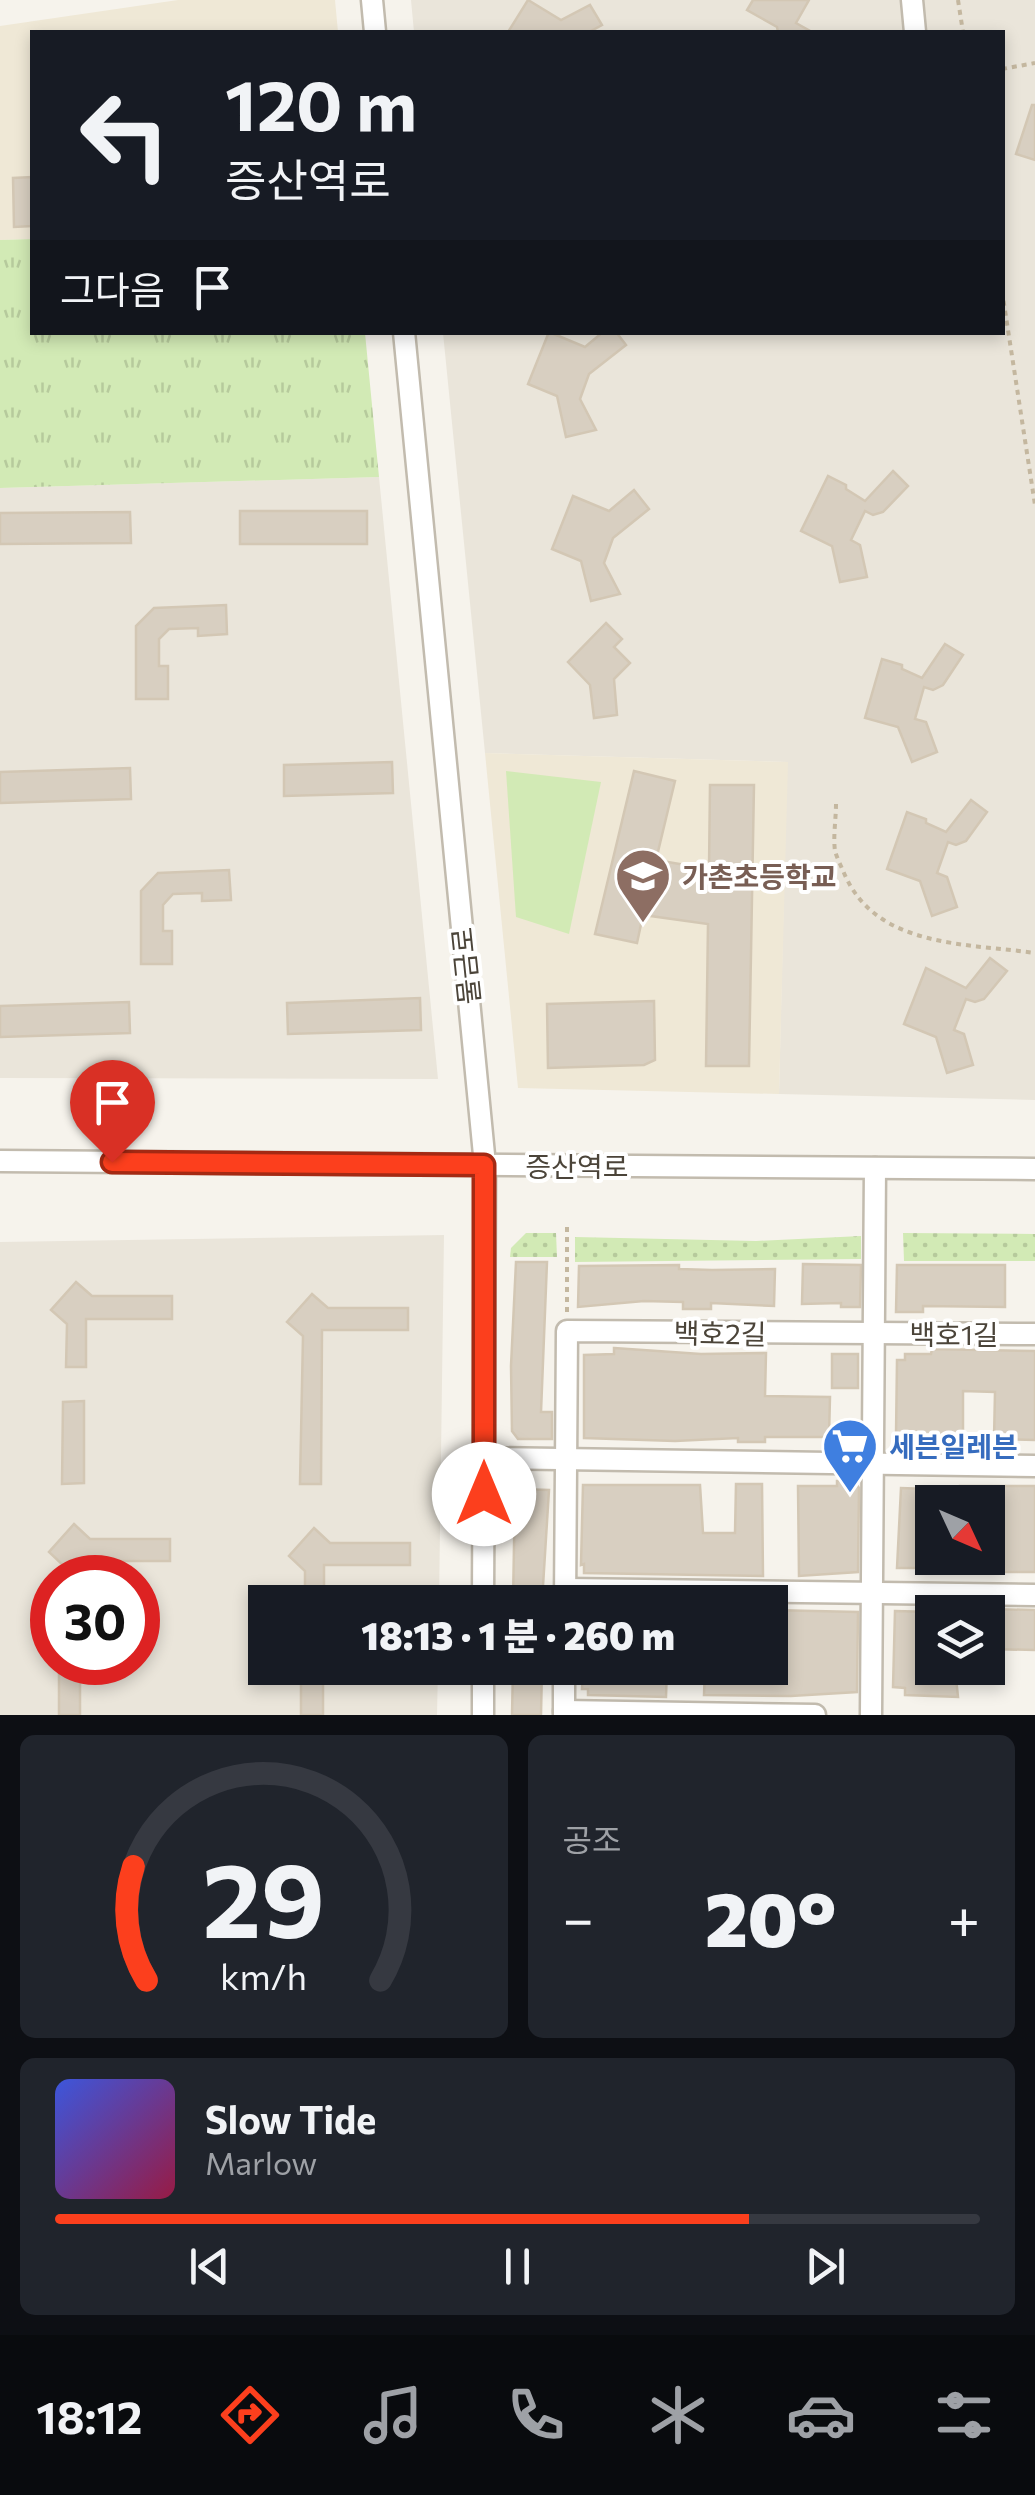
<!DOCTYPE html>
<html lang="ko">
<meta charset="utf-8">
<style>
:root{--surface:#171b24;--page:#20242c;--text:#f1f3f6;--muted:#9ea1a6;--line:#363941;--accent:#fc3f1d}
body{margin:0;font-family:Commissioner,"Noto Sans KR",sans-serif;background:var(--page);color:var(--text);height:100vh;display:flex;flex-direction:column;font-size:38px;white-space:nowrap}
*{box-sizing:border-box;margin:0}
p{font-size:32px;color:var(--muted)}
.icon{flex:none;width:55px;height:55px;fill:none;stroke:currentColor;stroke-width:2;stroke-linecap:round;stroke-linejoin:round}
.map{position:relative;height:1715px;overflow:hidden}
.side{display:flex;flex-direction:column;gap:20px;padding:20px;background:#0d0f14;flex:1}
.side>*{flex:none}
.guide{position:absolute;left:30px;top:30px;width:975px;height:305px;border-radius:0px;box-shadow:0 5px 15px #0003;background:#171b24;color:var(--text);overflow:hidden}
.needle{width:65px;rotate:134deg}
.controls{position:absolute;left:915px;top:1485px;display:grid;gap:20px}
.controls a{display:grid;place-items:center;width:90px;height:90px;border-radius:0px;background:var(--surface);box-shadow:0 5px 15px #0003;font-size:50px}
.speed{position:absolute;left:30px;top:1555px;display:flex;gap:20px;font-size:50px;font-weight:700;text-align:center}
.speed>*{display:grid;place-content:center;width:130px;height:130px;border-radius:50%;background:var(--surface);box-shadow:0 5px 15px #0003;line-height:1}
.speed .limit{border:15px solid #d22;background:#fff;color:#111}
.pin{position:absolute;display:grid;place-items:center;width:85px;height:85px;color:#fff;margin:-102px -42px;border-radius:50% 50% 50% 0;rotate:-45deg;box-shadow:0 0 10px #0007}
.pin .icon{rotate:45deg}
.me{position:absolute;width:110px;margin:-55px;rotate:0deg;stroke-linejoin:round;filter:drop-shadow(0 0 8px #0008)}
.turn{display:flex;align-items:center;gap:35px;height:210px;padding:0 30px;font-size:45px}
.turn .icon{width:130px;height:130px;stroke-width:2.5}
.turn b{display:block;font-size:70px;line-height:85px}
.then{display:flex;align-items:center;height:95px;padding:0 30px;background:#0003;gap:20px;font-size:38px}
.big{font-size:75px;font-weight:800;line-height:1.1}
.side .tile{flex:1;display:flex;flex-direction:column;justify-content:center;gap:15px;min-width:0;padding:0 35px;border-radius:15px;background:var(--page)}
.side .dial{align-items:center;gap:0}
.dial svg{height:260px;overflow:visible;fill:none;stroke:var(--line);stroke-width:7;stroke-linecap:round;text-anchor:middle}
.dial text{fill:var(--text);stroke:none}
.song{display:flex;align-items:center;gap:30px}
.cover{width:120px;height:120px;border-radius:15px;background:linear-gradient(135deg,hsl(230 70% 55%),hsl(340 70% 35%))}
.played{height:10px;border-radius:5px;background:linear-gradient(90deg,var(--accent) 75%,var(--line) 75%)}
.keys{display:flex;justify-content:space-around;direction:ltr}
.heat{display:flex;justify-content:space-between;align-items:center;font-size:55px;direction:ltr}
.side .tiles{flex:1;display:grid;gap:20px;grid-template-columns:1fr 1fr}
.tile:last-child{grid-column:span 2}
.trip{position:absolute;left:248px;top:1585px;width:540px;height:100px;border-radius:0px;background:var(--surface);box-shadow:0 5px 15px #0003;font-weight:800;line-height:100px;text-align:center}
.tab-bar{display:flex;height:160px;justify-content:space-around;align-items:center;background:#090b0e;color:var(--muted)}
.tab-bar .icon{width:70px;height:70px}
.tab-bar .selected{color:var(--accent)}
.tab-bar b{font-size:45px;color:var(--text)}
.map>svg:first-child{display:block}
.residential{fill:#eae5da;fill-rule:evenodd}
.education{fill:#efe8d6}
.grass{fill:url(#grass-dots)}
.park{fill:url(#park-tufts)}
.garden{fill:#d2eab5}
.building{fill:#d8cfc1;stroke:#d3c7b4;stroke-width:2.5}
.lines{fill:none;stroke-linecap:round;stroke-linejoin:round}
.minor-casing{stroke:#c2bbae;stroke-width:25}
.path{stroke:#c4b79f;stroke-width:4;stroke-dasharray:5 5;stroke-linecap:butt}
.minor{stroke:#fff;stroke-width:20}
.route-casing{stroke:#a42913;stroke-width:25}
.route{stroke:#fc3f1d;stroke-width:18}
.labels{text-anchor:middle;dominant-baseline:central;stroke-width:8;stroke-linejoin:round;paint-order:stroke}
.education-label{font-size:28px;font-weight:bold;fill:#785e54;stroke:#fff;text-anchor:start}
.street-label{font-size:28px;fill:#4b4439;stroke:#fff}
.shop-label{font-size:28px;font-weight:bold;fill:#366cbe;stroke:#fff;text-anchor:start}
</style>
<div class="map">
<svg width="1035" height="1715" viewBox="0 0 1035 1715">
<defs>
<pattern id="grass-dots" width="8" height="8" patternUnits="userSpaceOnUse" patternTransform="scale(2.5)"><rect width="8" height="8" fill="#d2eab5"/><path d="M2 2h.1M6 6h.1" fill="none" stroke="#b6ca9c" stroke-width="1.8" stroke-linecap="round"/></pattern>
<pattern id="park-tufts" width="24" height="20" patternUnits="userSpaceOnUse" patternTransform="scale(2.5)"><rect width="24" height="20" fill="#d2eab5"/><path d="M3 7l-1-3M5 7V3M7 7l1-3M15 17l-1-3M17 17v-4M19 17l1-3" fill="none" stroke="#b6ca9c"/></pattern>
</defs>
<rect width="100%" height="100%" fill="#f6f3ec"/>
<g class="residential">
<polygon points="411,0 1035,0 1035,1100 779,1094 787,762 485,753 443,333 1002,332 1002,32 414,32"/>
<polygon points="379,477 438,1079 0,1078 0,488"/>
<path d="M444 1235 439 1602H265V1668H438L437 1715H0V1242ZM52 1578H138V1662H52Z"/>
</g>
<g class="education">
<polygon points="178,0 335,0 338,32 32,32 32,239 0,240 0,26"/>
<polygon points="485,753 788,762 779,1094 518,1088"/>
</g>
<g class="grass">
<polygon points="526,1233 556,1233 557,1257 510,1257 511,1248"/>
<polygon points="903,1233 1035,1234 1035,1261 904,1261"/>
<polygon points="861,1236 861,1259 575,1262 575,1237 756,1241"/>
</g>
<polygon class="park" points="32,239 32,332 365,333 379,477 0,488 0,240"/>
<polygon class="garden" points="506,771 601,782 569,934 516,917"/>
<g class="building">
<polygon points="528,0 561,20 590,5 602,25 589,32 508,32"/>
<polygon points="753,0 809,0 796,23 812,32 778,32 777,27 747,10"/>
<polygon points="1032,105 1035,105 1035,160 1016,154"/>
<polygon points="32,177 32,226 14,227 13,178"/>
<polygon points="549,332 585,347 603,332 616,332 626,345 589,374 580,399 596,430 566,437 557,396 528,384"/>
<polygon points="893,471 908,486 883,512 873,515 865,511 851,540 860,545 867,577 840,582 832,546 801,531 828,476 846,485 846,489 865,501"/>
<polygon points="634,490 649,509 613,538 604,563 620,594 591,601 581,561 552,549 573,496 609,511"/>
<rect x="240" y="511" width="127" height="33"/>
<polygon points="130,512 131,543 0,544 0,513"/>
<polygon points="226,605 227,634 198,636 198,628 169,629 159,639 159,666 168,666 168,699 136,699 136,626 154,608"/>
<polygon points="606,623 622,639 614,647 630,663 614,679 617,715 594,718 590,685 568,662"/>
<polygon points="945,644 963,655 943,685 933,690 924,687 915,719 926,722 937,752 912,762 898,727 865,718 882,659 902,665 902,669 922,678"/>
<polygon points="392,762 393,793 284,796 284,765"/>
<polygon points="130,768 131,799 0,803 0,772"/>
<polygon points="634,771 675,781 656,860 709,869 710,785 754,785 749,1066 706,1066 708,924 643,915 637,943 595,934"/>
<polygon points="971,800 987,812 966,841 956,845 948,842 937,873 947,877 957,907 932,916 920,881 887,869 907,812 926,819 926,823 946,832"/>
<polygon points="229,870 231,900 202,901 202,893 173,894 163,905 163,931 172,931 172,964 141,964 141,891 158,873"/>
<polygon points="990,958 1007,971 984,999 975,1002 966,999 954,1030 964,1034 973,1065 947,1073 936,1037 904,1024 926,968 966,988"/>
<polygon points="420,998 421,1030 288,1034 287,1003"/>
<polygon points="654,1001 655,1060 644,1065 548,1068 547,1004"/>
<polygon points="129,1002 130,1033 0,1037 0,1006"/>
<polygon points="516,1262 547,1262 541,1412 552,1412 552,1439 518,1439 512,1431 511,1366"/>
<polygon points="803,1264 861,1265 860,1307 841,1307 841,1303 802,1304"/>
<polygon points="679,1265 679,1269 712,1270 775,1269 774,1306 711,1303 711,1309 683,1309 683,1302 644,1301 578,1307 579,1266"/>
<polygon points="897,1265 1005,1265 1005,1307 923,1306 923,1312 896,1312"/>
<polygon points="76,1282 92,1296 172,1296 172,1319 86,1319 86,1367 66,1367 67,1324 51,1310"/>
<polygon points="312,1294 328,1308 408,1308 408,1330 322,1330 321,1484 300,1484 303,1336 287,1322"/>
<polygon points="614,1348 701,1354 766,1353 765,1396 830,1397 829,1437 765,1437 765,1442 738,1442 738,1438 675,1441 584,1438 584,1355 614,1354"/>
<polygon points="932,1349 1035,1351 1035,1440 994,1439 995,1392 963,1391 963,1436 896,1436 897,1360 905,1360 905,1354 931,1354"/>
<rect x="832" y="1354" width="26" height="34"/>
<polygon points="84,1401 84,1483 62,1484 63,1402"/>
<polygon points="837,1481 854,1481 859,1488 858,1572 799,1576 798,1486 837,1486"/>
<polygon points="736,1484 762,1484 763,1576 584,1573 584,1564 581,1565 583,1485 700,1485 703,1533 735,1533"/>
<polygon points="960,1486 1035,1486 1035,1572 931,1572 931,1568 897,1568 901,1488 929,1489 928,1533 932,1533 932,1558 990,1558 990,1502 960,1502"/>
<polygon points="515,1489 549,1490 542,1602 513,1602"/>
<polygon points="74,1524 90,1539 170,1539 170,1561 84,1561 84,1578 65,1578 65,1567 49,1552"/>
<polygon points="314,1528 330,1543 410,1543 410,1565 324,1565 324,1602 305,1602 305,1571 289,1556"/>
<polygon points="988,1609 1035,1610 1035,1650 988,1649"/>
<polygon points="770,1610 858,1612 857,1692 791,1696 704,1695 705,1668 770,1668"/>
<polygon points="895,1611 932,1612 932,1668 955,1668 958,1697 905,1695 905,1688 893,1687"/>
<rect x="59" y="1662" width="21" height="53"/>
<rect x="301" y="1668" width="22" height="47"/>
<polygon points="513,1668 542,1668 541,1715 512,1715"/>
<polygon points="583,1668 667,1668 666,1697 588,1695 588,1689 582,1689"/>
</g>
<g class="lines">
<g class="minor-casing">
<g id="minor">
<polyline points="372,0 375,32"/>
<polyline points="912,0 915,32"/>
<polyline points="404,332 485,1165 483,1602"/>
<polyline points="0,1161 1035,1169"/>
<polyline points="484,1458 1035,1466"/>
<polyline points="565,1589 1035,1595"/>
<polyline points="565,1602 567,1331 1035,1334"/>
<polyline points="564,1711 815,1715"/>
<polyline points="483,1715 483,1668"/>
<polyline points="564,1715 564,1668"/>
<polyline points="871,1715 875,1168"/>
</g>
</g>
<g class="path">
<polyline points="958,0 963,32"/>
<polyline points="1002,69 1035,63"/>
<polyline points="1002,291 1035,505"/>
<path d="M836 804C836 819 833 836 835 851 837 858 841 866 844 873 876 948 965 943 1035 953"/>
<polyline points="567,1227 567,1312"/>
</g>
<use href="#minor" class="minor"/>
</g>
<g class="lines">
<g class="route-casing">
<polyline id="route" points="112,1162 484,1165 484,1494"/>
</g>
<use href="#route" class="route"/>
</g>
<defs>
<g id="school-pin" transform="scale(2.875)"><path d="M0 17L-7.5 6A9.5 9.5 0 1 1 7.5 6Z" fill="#8d6e63" stroke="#fff"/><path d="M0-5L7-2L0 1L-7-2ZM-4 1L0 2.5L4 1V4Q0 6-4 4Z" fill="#fff"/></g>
<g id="supermarket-pin" transform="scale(2.875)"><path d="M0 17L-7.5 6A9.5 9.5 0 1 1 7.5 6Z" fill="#3f7fe0" stroke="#fff"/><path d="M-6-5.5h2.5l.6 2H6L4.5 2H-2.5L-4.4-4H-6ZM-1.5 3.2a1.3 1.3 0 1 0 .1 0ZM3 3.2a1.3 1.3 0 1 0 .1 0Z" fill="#fff"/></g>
</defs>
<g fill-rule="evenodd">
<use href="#school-pin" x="643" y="876"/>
<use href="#supermarket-pin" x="850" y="1446"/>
</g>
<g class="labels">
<g class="education-label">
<text x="682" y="876">가촌초등학교</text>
</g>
<g class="street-label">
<text transform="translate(465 966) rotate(-96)">물금로</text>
<text x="577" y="1166">증산역로</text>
<text transform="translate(720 1333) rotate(1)">백호2길</text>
<text x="954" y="1334">백호1길</text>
</g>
<g class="shop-label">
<text x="889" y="1446">세븐일레븐</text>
</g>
</g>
</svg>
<div class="controls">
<a><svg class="needle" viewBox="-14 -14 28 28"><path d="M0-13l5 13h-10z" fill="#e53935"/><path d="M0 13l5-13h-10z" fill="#9ea1a6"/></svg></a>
<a><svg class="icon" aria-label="layers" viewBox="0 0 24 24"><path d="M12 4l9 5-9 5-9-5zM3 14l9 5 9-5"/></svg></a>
</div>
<div class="speed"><div class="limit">30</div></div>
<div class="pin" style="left:112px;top:1162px;background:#d93025"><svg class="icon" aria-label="arrive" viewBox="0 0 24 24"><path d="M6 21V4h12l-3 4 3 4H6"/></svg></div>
<svg class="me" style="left:484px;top:1494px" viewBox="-20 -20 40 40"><circle r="19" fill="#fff"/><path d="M0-13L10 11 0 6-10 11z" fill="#fc3f1d"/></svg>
<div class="trip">18:13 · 1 분 · 260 m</div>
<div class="guide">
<div class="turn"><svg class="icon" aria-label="left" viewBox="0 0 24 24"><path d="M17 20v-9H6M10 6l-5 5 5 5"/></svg><div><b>120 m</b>증산역로</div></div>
<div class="then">그다음<svg class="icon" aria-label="arrive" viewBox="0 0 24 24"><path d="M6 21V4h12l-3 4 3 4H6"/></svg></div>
</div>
</div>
<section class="side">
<div class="tiles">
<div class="tile dial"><svg viewBox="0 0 100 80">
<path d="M14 69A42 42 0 1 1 86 69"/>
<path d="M14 69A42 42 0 0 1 10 34" stroke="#fc3f1d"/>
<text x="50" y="56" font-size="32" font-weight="700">29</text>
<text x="50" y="72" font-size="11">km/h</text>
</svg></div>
<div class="tile"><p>공조</p>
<div class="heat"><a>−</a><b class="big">20°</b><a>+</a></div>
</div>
<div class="tile">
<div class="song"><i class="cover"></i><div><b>Slow Tide</b><p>Marlow</p></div></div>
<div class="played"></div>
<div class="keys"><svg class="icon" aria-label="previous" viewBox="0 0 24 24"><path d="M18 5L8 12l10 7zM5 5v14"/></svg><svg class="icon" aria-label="pause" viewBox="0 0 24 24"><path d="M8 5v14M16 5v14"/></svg><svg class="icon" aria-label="next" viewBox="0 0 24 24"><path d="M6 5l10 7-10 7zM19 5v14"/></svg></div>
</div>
</div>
</section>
<nav class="tab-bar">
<b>18:12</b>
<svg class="icon selected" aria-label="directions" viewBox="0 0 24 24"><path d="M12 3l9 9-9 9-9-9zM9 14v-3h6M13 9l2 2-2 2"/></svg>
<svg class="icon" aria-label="music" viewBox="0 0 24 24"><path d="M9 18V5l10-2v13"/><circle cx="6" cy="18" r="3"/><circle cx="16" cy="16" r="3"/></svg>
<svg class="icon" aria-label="phone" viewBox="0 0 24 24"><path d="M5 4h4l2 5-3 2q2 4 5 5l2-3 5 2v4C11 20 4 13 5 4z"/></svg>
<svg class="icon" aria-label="climate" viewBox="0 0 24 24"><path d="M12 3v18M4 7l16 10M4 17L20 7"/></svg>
<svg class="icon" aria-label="car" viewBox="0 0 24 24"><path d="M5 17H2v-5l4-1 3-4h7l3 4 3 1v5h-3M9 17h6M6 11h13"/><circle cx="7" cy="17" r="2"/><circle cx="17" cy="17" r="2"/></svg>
<svg class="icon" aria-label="filters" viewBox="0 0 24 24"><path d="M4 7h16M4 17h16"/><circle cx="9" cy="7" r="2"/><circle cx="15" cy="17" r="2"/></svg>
</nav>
